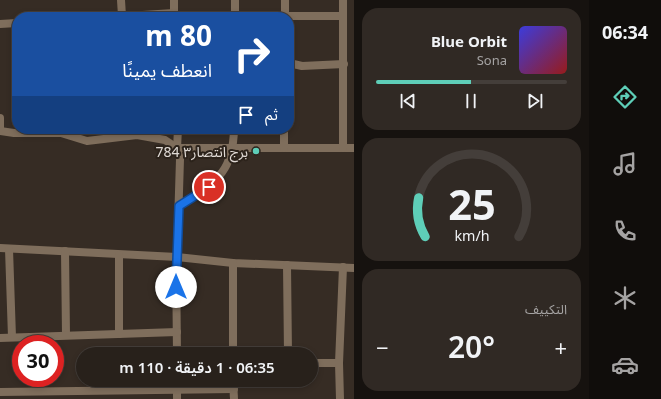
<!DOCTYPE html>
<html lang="ar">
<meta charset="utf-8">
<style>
:root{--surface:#28211b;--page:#302924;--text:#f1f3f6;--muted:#a5a3a3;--line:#443e3a;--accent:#5eceb8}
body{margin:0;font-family:"Noto Sans","Noto Sans Arabic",sans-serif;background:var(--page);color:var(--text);direction:rtl;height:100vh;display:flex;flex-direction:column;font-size:15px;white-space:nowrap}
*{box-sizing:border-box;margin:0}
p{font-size:13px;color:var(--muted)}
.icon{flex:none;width:22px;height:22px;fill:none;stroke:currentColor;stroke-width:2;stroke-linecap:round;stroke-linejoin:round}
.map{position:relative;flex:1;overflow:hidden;direction:ltr}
.drawer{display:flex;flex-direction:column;gap:8px;padding:8px;background:#16120f;width:235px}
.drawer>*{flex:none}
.hud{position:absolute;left:12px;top:12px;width:282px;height:122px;border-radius:16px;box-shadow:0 2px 6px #0003,0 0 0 1px var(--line);direction:rtl;background:#1a4fa0;color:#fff;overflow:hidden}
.speed{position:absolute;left:12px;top:335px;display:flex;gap:8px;font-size:20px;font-weight:700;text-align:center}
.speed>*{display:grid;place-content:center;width:52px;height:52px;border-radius:50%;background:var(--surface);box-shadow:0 2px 6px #0003,0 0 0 1px var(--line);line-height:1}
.speed .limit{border:6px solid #d22;background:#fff;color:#111}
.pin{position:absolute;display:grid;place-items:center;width:34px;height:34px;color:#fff;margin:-17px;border:2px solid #fff;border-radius:50%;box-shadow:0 1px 4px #0007}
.me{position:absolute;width:44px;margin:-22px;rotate:0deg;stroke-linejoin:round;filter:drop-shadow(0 0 3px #0008)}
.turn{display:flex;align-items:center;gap:14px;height:84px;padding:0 16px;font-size:18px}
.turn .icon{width:52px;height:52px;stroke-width:2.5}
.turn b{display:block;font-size:28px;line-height:34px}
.then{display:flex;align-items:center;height:38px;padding:0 16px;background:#0003;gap:8px;font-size:15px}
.big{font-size:30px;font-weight:600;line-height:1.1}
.drawer .widget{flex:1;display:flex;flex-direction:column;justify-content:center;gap:6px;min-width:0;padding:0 14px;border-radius:16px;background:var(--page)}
.drawer .dial{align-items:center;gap:0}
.dial svg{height:104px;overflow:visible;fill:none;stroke:var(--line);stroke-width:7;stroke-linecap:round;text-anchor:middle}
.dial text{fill:var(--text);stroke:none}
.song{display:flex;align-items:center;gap:12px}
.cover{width:48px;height:48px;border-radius:6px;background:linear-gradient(135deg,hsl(240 70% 55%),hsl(0 70% 35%))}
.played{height:4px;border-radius:2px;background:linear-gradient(90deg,var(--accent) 50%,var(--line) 50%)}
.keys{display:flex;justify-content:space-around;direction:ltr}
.heat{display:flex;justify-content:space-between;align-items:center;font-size:22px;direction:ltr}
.trip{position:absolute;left:76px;top:347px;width:242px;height:40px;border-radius:20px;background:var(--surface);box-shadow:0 2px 6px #0003,0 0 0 1px var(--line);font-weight:600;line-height:40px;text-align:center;direction:rtl}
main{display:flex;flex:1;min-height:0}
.dock{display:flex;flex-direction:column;width:72px;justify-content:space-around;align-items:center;background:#100d0b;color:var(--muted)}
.dock .icon{width:28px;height:28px}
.dock .current{color:var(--accent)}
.dock b{font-size:18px;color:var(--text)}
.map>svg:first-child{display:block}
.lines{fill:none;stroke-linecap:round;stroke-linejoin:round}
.street{stroke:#7f6e5c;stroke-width:8}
.route-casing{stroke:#114b97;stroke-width:10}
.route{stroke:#1a73e8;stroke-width:7}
.poi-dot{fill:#5eceb8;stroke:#2c231b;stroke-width:1.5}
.labels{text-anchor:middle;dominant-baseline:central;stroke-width:4;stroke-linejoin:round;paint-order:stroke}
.poi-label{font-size:14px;fill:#e0dad5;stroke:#2c231b;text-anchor:end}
</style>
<main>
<nav class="dock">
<b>06:34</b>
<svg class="icon current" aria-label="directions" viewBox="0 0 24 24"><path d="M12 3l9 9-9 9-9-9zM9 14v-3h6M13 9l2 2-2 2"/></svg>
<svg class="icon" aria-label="music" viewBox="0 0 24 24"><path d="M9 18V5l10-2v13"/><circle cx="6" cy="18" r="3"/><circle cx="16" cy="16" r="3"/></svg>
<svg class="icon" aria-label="phone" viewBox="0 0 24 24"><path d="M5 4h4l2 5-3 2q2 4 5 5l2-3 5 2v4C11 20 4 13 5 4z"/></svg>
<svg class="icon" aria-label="climate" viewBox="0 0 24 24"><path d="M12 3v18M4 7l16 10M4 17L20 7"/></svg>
<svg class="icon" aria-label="car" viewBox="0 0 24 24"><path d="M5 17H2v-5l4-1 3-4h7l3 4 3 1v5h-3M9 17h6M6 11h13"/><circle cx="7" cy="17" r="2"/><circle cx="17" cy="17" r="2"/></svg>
</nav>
<section class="drawer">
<div class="widget">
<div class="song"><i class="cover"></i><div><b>Blue Orbit</b><p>Sona</p></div></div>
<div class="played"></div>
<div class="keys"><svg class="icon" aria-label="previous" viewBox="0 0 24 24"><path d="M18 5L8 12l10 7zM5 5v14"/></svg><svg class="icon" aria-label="pause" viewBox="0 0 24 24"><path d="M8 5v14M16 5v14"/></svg><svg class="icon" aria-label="next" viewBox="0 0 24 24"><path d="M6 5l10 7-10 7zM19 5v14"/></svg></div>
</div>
<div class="widget dial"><svg viewBox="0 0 100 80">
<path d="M14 69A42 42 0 1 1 86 69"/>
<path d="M14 69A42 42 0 0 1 9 39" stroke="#5eceb8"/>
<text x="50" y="56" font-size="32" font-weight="700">25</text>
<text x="50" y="72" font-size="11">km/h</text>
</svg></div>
<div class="widget"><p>التكييف</p>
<div class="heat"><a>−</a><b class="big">20°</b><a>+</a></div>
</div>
</section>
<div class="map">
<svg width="354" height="399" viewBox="0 0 354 399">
<rect width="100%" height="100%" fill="#362c24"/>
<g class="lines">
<g class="street">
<polyline points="121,0 122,16"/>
<polyline points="174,0 174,17"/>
<polyline points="285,16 343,16"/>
<polyline points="111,17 174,13"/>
<polyline points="235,17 235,0"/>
<polyline points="285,17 285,0"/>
<polyline points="0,24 17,23"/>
<polyline points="289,63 302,66 344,64"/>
<polyline points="0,118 0,131"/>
<polyline points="178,129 177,148 354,148"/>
<polyline points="0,131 14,133 61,133 87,141 137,135 165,140 177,148 180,159 177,257"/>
<polyline points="284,148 284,129"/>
<polyline points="343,148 343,0"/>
<path d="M179 206C214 182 233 175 234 129"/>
<polyline points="0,248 177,257 233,263 354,268"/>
<polyline points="9,249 12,337"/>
<polyline points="65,251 66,335"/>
<polyline points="176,257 177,354"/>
<polyline points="287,265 288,354"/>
<polyline points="119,334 119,255"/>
<polyline points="0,338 177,332"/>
<polyline points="233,354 233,263"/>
<polyline points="311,363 339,363"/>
<polyline points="177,380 177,399"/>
<polyline points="233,380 234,399"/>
<polyline points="0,392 234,389"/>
<polyline points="340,399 339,363 343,267"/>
</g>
</g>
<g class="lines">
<g class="route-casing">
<polyline id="route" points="176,287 179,206 209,187"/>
</g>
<use href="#route" class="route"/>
</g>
<circle class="poi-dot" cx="256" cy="151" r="4"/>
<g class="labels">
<g class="poi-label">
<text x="248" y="151">برج انتصار٣ 784</text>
</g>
</g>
</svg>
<div class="speed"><div class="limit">30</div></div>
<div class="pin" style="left:209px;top:187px;background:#d93025"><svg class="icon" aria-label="arrive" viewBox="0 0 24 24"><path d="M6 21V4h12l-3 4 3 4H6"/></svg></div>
<svg class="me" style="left:176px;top:287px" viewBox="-20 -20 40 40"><circle r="19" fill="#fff"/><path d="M0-13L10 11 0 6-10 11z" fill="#1a73e8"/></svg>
<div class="trip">06:35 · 1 دقيقة · 110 m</div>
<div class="hud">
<div class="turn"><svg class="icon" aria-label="right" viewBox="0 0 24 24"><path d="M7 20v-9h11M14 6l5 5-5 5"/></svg><div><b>80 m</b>انعطف يمينًا</div></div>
<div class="then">ثم<svg class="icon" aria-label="arrive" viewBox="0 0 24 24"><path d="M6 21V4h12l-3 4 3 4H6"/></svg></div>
</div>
</div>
</main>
